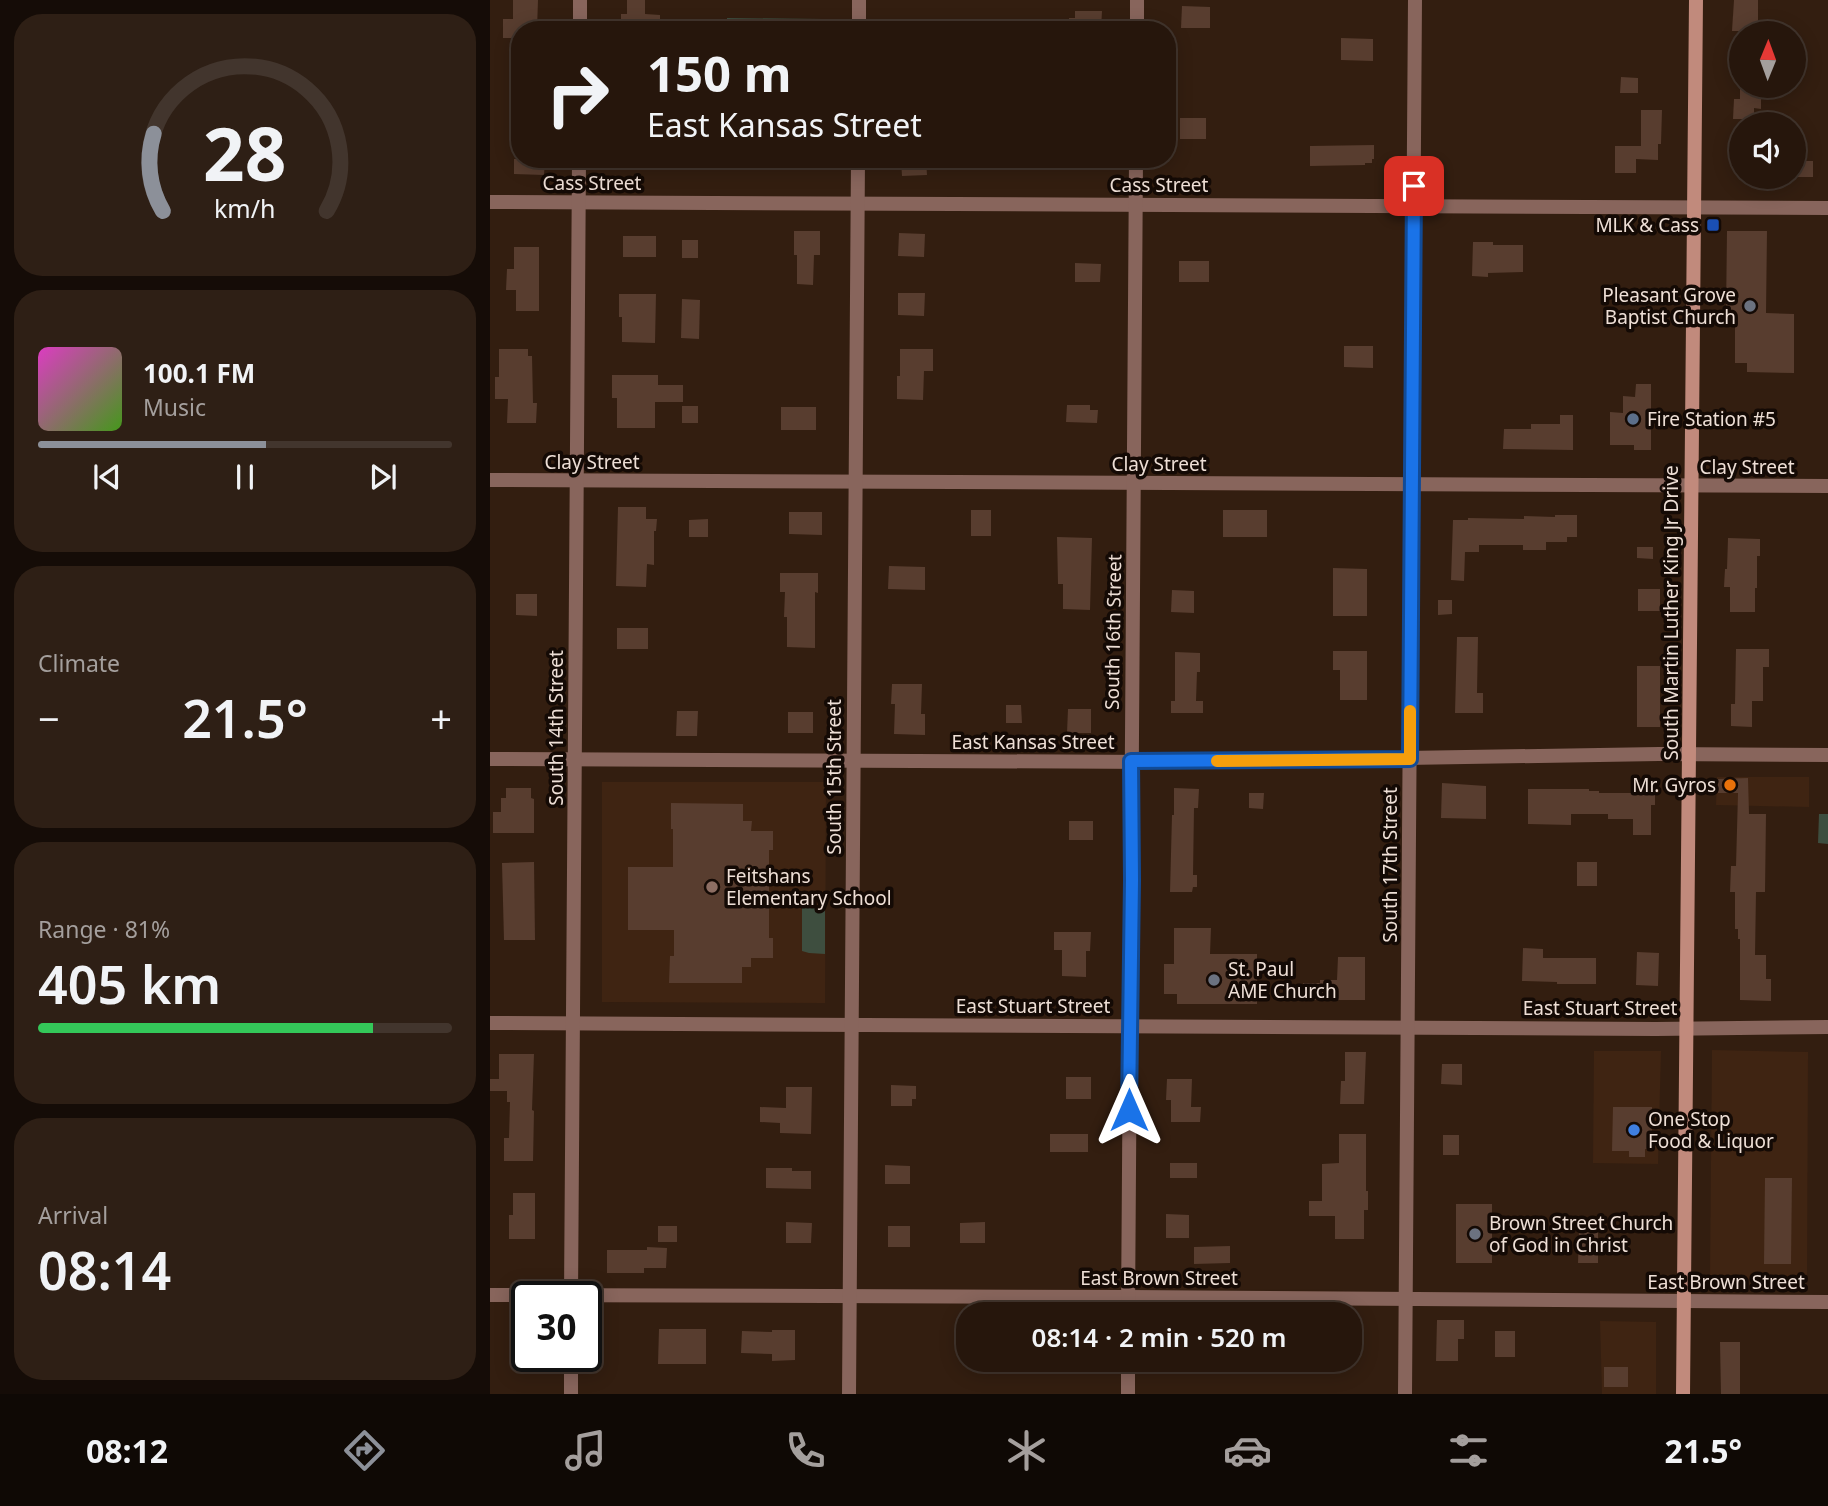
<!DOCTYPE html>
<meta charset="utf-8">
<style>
:root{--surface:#26160c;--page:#2e1f15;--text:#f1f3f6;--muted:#a49f9d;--line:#42352d;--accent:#8c9099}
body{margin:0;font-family:"Noto Sans",sans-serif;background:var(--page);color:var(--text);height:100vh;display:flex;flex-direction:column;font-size:26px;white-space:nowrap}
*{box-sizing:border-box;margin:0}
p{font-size:23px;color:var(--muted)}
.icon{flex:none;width:38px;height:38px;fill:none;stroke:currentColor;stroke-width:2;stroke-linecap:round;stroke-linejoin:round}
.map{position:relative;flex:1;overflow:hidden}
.sheet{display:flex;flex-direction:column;gap:14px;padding:14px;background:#150c07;width:490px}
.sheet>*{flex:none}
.banner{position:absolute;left:21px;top:21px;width:665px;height:147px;border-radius:28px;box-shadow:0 4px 18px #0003,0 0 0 2px var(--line);background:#26160c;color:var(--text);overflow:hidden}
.needle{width:46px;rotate:1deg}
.controls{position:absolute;left:1239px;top:21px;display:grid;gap:14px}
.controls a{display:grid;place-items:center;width:77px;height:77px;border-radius:50%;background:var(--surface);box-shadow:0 4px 18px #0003,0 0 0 2px var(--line);font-size:35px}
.speed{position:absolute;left:21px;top:1281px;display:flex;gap:14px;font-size:35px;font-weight:700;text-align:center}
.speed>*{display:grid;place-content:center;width:91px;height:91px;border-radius:50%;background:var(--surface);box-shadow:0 4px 18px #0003,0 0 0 2px var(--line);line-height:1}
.speed .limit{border:4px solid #111;border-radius:10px;background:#fff;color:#111}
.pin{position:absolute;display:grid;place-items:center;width:60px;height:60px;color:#fff;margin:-30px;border-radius:14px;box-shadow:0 4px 10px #0006}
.me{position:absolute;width:77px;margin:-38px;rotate:0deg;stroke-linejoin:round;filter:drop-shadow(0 0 5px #0008)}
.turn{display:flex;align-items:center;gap:24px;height:147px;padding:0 21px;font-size:32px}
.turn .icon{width:91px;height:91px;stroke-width:2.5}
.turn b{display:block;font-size:49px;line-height:60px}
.big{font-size:52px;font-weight:600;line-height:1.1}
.sheet .tile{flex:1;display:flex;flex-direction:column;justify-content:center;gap:10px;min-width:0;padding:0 24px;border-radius:28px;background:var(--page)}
.sheet .dial{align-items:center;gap:0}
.dial svg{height:182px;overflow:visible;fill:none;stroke:var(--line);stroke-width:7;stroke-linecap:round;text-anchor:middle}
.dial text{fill:var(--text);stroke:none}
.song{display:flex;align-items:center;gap:21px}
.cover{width:84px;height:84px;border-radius:10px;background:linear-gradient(135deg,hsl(310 70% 55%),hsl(100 70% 35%))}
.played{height:7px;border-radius:4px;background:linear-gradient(90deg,var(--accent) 55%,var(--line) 55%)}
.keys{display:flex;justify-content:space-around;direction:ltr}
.heat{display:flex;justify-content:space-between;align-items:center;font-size:38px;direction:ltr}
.charge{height:10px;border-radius:5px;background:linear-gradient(90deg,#34c759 81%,var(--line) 0)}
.trip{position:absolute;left:466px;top:1302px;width:406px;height:70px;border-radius:28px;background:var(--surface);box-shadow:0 4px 18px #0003,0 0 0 2px var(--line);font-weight:600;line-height:70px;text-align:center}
.menu{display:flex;height:112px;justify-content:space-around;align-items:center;background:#0f0905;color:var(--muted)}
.menu .icon{width:49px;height:49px}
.menu .on{color:var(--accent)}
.menu b{font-size:32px;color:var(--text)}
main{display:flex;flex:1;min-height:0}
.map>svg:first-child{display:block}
.built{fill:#3f2412}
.green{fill:#3e4e3f}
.building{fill:#583d2f}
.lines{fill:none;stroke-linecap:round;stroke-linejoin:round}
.street{stroke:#88655c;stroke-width:14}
.secondary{stroke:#c18a7c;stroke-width:14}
.route-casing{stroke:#114b97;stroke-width:18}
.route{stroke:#1a73e8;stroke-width:12}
.slow{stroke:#f59e0b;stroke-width:12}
.transit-dot{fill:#1a4fb4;stroke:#140a05;stroke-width:2.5}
.worship-dot{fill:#6b7280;stroke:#140a05;stroke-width:2.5}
.service-dot{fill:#5c6f8a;stroke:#140a05;stroke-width:2.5}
.food-dot{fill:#e8710a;stroke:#140a05;stroke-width:2.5}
.education-dot{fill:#8d6e63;stroke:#140a05;stroke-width:2.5}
.shop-dot{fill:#3f7fe0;stroke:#140a05;stroke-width:2.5}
.labels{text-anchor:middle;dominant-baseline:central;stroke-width:7;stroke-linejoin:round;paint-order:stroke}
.street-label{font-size:19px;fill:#eedfd6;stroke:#140a05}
.poi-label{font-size:19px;fill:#eedfd6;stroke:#140a05;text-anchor:start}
</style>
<main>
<section class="sheet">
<div class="tile dial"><svg viewBox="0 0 100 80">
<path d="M14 69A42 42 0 1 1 86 69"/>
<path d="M14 69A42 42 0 0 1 10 35" stroke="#8c9099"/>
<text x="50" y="56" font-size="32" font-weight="700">28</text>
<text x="50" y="72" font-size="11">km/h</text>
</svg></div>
<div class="tile">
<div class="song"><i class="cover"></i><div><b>100.1 FM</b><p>Music</p></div></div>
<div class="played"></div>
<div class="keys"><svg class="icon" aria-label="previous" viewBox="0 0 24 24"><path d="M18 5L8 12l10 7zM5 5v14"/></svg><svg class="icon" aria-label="pause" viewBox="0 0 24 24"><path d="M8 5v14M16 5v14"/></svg><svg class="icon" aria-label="next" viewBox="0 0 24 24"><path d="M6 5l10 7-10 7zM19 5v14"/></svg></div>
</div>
<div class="tile"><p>Climate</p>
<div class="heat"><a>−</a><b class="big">21.5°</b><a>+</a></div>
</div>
<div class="tile"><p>Range · 81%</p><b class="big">405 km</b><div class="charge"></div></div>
<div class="tile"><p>Arrival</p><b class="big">08:14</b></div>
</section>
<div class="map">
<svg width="1338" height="1394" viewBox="0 0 1338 1394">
<rect width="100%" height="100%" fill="#331e10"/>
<g class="built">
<polygon points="1227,777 1319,777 1319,807 1226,805"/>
<polygon points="112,782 336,782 335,1003 112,1002"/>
<polygon points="1222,1050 1318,1052 1317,1280 1220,1278"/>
<polygon points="1104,1051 1171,1051 1168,1164 1103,1163"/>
<polygon points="1110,1321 1166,1322 1166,1394 1112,1394"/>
</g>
<g class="green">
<polygon points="237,18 334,19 334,30 237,30"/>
<polygon points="1329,814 1338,814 1338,844 1328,843"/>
<polygon points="312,906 335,906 335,954 319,953 312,951"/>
</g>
<g class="building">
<polygon points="23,0 48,0 47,30 30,30 30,38 13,38 13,19 23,19"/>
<polygon points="137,0 155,0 155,14 170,15 170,30 131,30 131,14 137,14"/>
<polygon points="1244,0 1268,0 1268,31 1242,31"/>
<polygon points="692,6 720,7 720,28 691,28"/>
<polygon points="585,11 612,11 611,30 579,30 579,18 585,18"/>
<polygon points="851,38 883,39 883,61 851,60"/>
<polygon points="1131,77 1148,78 1148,93 1130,93"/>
<polygon points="1250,86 1271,86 1271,109 1264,108 1264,119 1243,119 1244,99 1250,99"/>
<polygon points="1151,110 1172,110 1171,144 1168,144 1168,160 1146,159 1146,173 1125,173 1125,146 1151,146"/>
<rect x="690" y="118" width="26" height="21"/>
<polygon points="884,145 884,159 882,159 882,163 875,163 875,165 820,166 820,146"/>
<polygon points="24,159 55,159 54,175 24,174"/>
<polygon points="411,159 436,159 437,175 412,176"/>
<rect x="1306" y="161" width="17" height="16"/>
<polygon points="304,231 330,231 330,255 324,255 323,285 307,284 307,255 304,255"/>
<polygon points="1237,231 1277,231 1276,313 1304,314 1304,373 1257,372 1257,363 1245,363 1245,314 1236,314"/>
<polygon points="409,233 435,234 434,257 408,256"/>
<rect x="133" y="236" width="33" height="21"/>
<rect x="192" y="240" width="16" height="18"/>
<polygon points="983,242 1003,242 1003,245 1033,245 1033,272 998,273 998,277 982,276"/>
<polygon points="24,247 49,247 49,311 26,311 26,290 16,290 17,269 24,269"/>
<rect x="689" y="261" width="30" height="21"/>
<polygon points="585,263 611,264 610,282 585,282"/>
<polygon points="408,293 435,293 434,316 408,315"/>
<polygon points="129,294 166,294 165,343 132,342 132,317 129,317"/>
<polygon points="192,299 210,300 209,339 191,338"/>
<polygon points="854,346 883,346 883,368 854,367"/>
<polygon points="9,349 38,349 38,356 42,356 43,403 47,403 46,423 17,423 18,399 5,399 5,377 9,377"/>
<polygon points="410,349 443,349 443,371 434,371 433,400 407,399 407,376 410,376"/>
<polygon points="122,375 168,375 168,385 193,385 193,402 165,402 165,428 127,428 127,398 122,398"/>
<polygon points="1146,384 1161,384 1161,450 1144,450 1144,445 1120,445 1120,412 1133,413 1133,396 1145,397"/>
<polygon points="577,405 600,405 600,410 608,410 607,423 576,422"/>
<rect x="192" y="406" width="16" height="17"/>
<rect x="291" y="407" width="35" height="23"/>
<polygon points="1070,415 1083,415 1083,450 1013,449 1014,429 1041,429 1041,424 1070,424"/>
<polygon points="128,507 156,507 156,519 167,519 166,531 164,531 164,565 157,564 156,587 126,586"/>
<rect x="481" y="510" width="20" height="26"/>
<rect x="733" y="510" width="44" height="27"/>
<polygon points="299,512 332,512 332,535 299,534"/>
<polygon points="1065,515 1087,515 1087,537 1077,537 1077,542 1056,542 1056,550 1033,550 1033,545 989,545 989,552 975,552 974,581 961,580 963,520 978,520 978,518 1034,519 1034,516 1065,517"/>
<polygon points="218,519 218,537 199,537 199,520"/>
<polygon points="567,537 602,538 600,610 573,609 573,584 568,584"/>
<polygon points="1238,538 1270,539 1270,556 1267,556 1267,588 1265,588 1265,612 1240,612 1240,587 1234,587 1235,569 1237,569"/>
<polygon points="1147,547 1163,547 1163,559 1147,558"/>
<polygon points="399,566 435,567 435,590 398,589"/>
<polygon points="843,568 877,569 877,616 843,616"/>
<polygon points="290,573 328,573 328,593 325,592 325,648 297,647 297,617 294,617 295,592 290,592"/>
<rect x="1148" y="589" width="22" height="22"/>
<polygon points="682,590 704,591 704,613 681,612"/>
<polygon points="26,594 47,594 47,616 26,615"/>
<polygon points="948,600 962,600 962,614 948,615"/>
<rect x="127" y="628" width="31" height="21"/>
<polygon points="967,637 988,637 987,693 993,693 993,713 965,713"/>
<polygon points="1246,649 1279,649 1279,667 1273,667 1273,701 1262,701 1262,727 1241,726 1241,704 1245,704"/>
<polygon points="843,651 877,651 877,700 850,700 850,670 843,670"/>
<polygon points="685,652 710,653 710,672 707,672 706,701 713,701 713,713 681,713 681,701 685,701"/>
<rect x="1147" y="666" width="23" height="61"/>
<polygon points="402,684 432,684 431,714 435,714 435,735 404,734 405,704 401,704"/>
<polygon points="516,705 531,705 532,723 516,723"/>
<polygon points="578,709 601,709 601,733 577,733"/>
<polygon points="187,711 208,711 207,736 186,736"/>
<rect x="298" y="712" width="25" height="21"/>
<polygon points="1258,778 1259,814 1276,814 1275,892 1266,892 1265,955 1276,955 1276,979 1281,979 1281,1001 1250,1000 1250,939 1248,939 1248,929 1245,929 1245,892 1240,892 1241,866 1246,866 1248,793 1228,793 1228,779"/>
<polygon points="952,783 996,786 996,819 951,818"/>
<polygon points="1145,784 1165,785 1165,805 1161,805 1161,835 1143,835 1143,819 1118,819 1118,814 1081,814 1081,825 1038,824 1038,789 1099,789 1099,791 1109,791 1109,793 1145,793"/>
<polygon points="16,788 41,788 41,798 44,799 44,833 3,833 3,812 11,812 11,798 16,798"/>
<polygon points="684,788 709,789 708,808 704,808 703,875 707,875 707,887 703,887 702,892 680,892 682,815 684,815"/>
<polygon points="759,793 774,793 773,809 759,808"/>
<polygon points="181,803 253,804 253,821 262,821 261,831 283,831 283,850 279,850 279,938 283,938 283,958 261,958 261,967 252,967 252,983 179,983 180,956 184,956 184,930 138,930 138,867 183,867 183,829 181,829"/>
<rect x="579" y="821" width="24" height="19"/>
<polygon points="44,862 45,940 14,940 12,863"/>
<rect x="1087" y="862" width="20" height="24"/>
<polygon points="684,928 721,928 720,954 767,954 767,1004 687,1004 687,994 674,994 674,964 684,964"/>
<polygon points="564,932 601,932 600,951 596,951 596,977 572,976 572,950 564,950"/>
<polygon points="1033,948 1053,949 1053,958 1106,958 1106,984 1067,984 1067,982 1032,981"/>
<polygon points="1147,952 1169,953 1168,986 1146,985"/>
<polygon points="848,957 875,957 875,1000 813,1000 813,983 830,983 830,980 847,980"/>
<polygon points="855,1052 876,1052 874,1104 850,1104 851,1081 855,1081"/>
<polygon points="9,1054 44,1054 42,1110 44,1111 43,1161 14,1161 14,1138 19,1138 20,1102 17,1102 17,1091 0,1091 0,1079 9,1079"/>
<polygon points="952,1064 972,1064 972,1085 951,1084"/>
<rect x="576" y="1077" width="25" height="22"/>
<polygon points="677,1079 702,1079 701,1107 711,1107 710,1122 681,1122 681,1100 676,1100"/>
<polygon points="401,1085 426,1086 426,1099 422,1099 422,1106 401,1106"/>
<polygon points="296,1087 322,1087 321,1134 290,1133 290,1123 270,1122 270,1107 296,1108"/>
<polygon points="1123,1107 1162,1107 1162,1150 1155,1149 1155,1157 1139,1157 1139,1151 1122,1151"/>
<rect x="560" y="1134" width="38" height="18"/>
<polygon points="849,1134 876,1134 876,1191 878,1191 878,1210 874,1210 874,1239 845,1239 845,1216 819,1216 819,1201 832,1201 832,1164 849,1163"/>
<rect x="953" y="1135" width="16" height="20"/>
<rect x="680" y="1163" width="27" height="15"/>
<polygon points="395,1165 420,1166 420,1184 395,1184"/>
<polygon points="276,1168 302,1168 302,1171 321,1171 321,1189 276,1188"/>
<polygon points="1275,1178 1302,1178 1301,1264 1274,1264"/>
<polygon points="23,1193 45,1193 45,1239 19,1239 19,1215 23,1215"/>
<rect x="966" y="1204" width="36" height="59"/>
<polygon points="676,1214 699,1215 699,1238 676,1238"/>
<polygon points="296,1222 322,1223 321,1243 296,1243"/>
<polygon points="495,1222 495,1243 470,1243 470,1223"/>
<rect x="168" y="1226" width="19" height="16"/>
<rect x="398" y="1226" width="22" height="21"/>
<polygon points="1089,1232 1108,1232 1108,1263 1088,1263"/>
<polygon points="740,1246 740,1263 704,1264 704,1247"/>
<polygon points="157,1247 177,1248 176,1268 154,1268 154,1273 117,1273 117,1250 157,1250"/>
<polygon points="947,1320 974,1320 974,1339 968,1339 968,1361 946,1361"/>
<polygon points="169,1329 216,1329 216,1364 168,1364"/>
<polygon points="282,1330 305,1330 305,1360 282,1361 282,1354 251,1353 252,1331 282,1332"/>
<rect x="1005" y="1331" width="20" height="26"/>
<polygon points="1230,1342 1250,1342 1250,1394 1231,1394"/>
<rect x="1114" y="1367" width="24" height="20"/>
</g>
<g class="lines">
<g class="street">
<polyline points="90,30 90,0"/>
<polyline points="369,30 369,0"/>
<polyline points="647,30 647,0"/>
<polyline points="0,202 1338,208"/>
<polyline points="0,480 1338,486"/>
<polyline points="0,759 666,762 1169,754 1338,755"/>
<polyline points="0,1023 1166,1029 1338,1027"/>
<polyline points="0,1295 638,1297 1338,1302"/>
<polyline points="81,1297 89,159"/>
<polyline points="638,1314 646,159"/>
<polyline points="81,1356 81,1394"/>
<polyline points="359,1394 368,159"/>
<polyline points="638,1394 638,1360"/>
<polyline points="915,1394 925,0"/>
</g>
<polyline class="secondary" points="1193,1394 1206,0"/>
</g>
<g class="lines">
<g class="route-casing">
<polyline id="route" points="639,1110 642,880 641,761 920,759 924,186"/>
</g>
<use href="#route" class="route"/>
<polyline class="slow" points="727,761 920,759 920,711"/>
</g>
<rect class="transit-dot" x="1216" y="218" width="14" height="14" rx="3.5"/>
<g class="worship-dot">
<circle cx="1260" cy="306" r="7"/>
<circle cx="724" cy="980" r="7"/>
<circle cx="985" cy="1234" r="7"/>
</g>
<circle class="service-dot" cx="1143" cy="419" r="7"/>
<circle class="food-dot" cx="1240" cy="785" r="7"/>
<circle class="education-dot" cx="222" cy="887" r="7"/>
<circle class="shop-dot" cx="1144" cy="1130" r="7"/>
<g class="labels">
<g class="street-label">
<text x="102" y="183">Cass Street</text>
<text x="669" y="185">Cass Street</text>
<text x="102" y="462">Clay Street</text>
<text x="669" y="464">Clay Street</text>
<text x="1257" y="467">Clay Street</text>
<text transform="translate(1181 613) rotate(-90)">South Martin Luther King Jr Drive</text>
<text transform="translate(623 632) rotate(-89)">South 16th Street</text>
<text transform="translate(66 728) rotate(-90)">South 14th Street</text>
<text x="543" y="742">East Kansas Street</text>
<text transform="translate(344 777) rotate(-90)">South 15th Street</text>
<text transform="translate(900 865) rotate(-90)">South 17th Street</text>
<text x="543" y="1006">East Stuart Street</text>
<text x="1110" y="1008">East Stuart Street</text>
<text x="669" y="1278">East Brown Street</text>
<text x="1236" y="1282">East Brown Street</text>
</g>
<g class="poi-label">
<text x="1209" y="225" text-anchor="end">MLK &amp; Cass</text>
<text x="1246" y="295" text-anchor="end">Pleasant Grove<tspan x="1246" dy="22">Baptist Church</tspan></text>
<text x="1157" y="419">Fire Station #5</text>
<text x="1226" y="785" text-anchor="end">Mr. Gyros</text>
<text x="236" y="876">Feitshans<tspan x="236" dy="22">Elementary School</tspan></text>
<text x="738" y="969">St. Paul<tspan x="738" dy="22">AME Church</tspan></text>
<text x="1158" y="1119">One Stop<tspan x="1158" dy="22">Food &amp; Liquor</tspan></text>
<text x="999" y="1223">Brown Street Church<tspan x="999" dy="22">of God in Christ</tspan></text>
</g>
</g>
</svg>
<div class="controls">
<a><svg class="needle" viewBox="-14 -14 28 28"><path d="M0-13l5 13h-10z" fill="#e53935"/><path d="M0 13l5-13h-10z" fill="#a49f9d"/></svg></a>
<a><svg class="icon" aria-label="sound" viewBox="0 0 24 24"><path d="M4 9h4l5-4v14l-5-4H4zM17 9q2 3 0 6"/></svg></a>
</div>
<div class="speed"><div class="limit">30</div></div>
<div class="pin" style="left:924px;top:186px;background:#d93025"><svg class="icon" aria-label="arrive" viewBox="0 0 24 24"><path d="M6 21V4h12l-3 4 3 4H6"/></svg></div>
<svg class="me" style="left:639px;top:1110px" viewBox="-20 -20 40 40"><path d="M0-17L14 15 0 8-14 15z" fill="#1a73e8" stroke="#fff" stroke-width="4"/></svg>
<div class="trip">08:14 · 2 min · 520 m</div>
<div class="banner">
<div class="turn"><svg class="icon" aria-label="right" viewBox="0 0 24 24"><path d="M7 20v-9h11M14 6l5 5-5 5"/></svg><div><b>150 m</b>East Kansas Street</div></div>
</div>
</div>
</main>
<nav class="menu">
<b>08:12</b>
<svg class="icon on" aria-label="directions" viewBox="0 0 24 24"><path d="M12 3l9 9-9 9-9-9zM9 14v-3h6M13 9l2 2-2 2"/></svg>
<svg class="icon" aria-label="music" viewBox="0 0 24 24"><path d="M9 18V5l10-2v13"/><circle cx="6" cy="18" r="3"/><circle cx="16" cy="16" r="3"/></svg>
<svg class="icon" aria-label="phone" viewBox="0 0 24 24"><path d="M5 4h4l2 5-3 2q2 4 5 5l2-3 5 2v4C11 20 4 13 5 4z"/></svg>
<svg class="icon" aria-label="climate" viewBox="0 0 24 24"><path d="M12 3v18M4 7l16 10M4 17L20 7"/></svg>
<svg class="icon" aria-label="car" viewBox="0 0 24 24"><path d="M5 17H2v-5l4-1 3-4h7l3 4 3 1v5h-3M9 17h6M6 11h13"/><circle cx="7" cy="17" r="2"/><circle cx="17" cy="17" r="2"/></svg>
<svg class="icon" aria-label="filters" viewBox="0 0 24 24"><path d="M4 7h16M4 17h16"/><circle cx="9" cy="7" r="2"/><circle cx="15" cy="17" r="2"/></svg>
<b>21.5°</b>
</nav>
